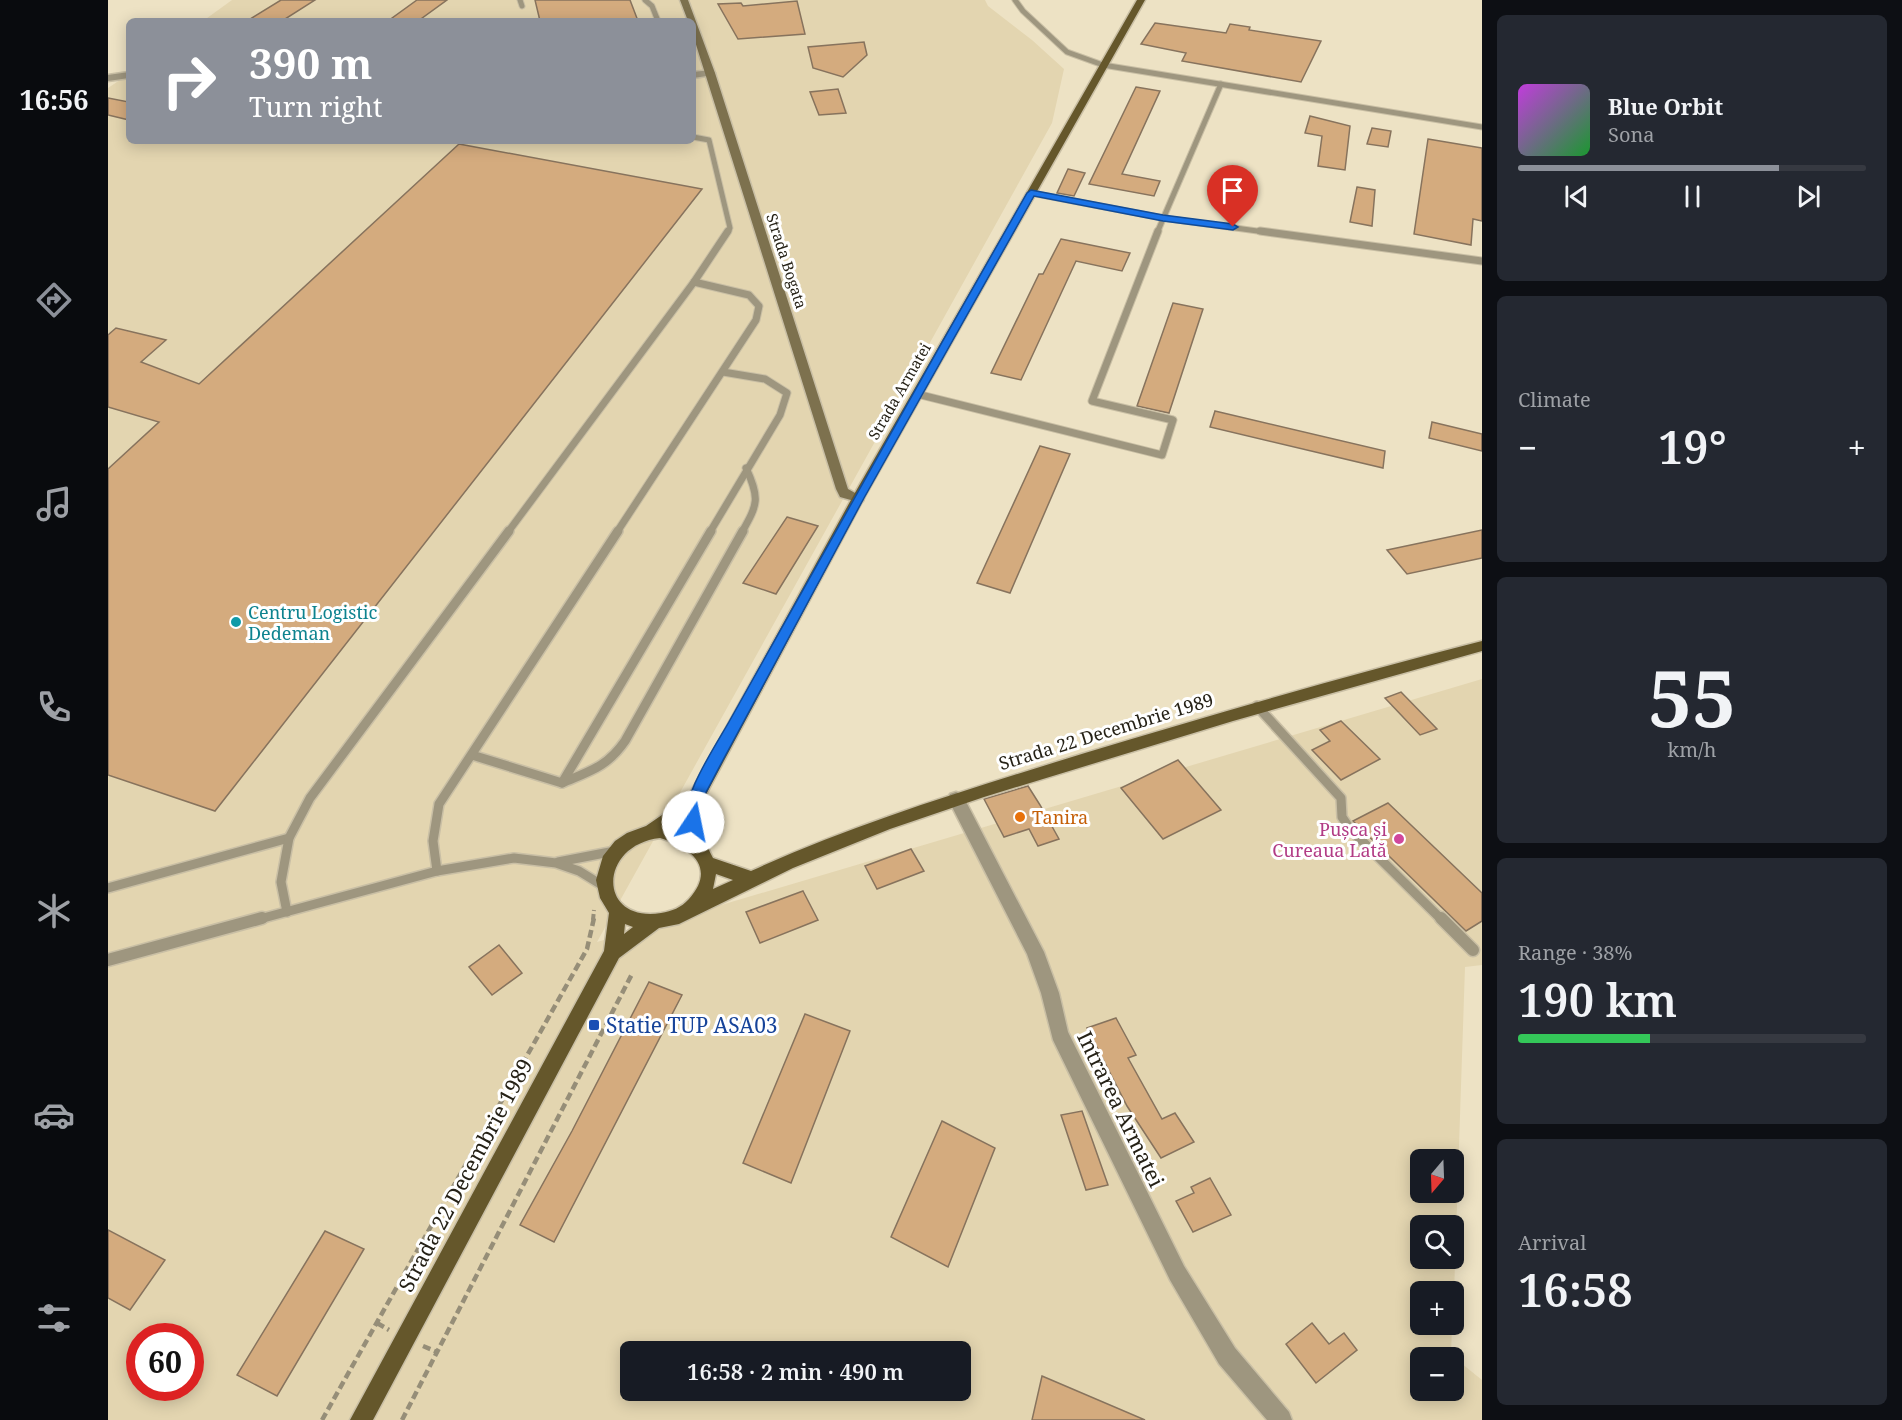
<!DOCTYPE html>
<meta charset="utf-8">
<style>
:root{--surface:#171b24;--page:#242831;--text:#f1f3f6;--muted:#9ea1a6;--line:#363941;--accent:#8c9099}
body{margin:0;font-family:"Noto Serif",serif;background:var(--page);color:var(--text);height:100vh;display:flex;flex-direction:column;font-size:22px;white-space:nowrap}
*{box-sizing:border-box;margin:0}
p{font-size:20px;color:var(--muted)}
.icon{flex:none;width:33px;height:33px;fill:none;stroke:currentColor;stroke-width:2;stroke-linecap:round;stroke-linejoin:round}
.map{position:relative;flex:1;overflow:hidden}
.drawer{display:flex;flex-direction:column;gap:15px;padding:15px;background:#0d0f14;width:420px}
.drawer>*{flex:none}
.guide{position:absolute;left:18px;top:18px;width:570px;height:126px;border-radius:9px;box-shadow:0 3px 15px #0003;background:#8c9099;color:#fff;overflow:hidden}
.needle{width:39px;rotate:199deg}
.buttons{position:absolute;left:1302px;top:1149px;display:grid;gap:12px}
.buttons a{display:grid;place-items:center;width:54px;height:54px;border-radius:9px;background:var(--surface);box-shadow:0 3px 15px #0003;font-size:30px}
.speed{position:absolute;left:18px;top:1323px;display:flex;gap:12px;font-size:30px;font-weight:700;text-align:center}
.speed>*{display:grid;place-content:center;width:78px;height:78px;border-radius:50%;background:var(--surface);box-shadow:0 3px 15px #0003;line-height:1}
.speed .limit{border:9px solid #d22;background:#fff;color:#111}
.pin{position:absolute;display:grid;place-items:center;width:51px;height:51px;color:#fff;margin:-62px -26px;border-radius:50% 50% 50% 0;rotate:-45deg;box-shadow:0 0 6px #0007}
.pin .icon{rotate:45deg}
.me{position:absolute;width:66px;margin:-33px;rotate:11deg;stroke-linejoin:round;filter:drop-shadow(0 0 4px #0008)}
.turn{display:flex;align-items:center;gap:21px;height:126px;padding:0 24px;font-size:27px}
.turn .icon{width:78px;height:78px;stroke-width:2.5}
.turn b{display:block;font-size:42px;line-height:51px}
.big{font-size:45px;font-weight:600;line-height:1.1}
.drawer .widget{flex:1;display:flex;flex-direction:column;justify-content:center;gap:9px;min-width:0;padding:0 21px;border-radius:9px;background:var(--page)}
.drawer .dial{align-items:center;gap:0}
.dial b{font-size:78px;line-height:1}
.song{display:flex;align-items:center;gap:18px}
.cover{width:72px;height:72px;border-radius:9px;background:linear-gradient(135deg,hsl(290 70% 55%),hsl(130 70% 35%))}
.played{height:6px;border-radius:3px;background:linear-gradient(90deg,var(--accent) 75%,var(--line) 75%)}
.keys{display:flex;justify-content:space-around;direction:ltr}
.heat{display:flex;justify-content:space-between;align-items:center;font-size:33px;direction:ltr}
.charge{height:9px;border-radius:4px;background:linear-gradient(90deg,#34c759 38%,var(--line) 0)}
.trip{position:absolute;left:512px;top:1341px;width:351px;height:60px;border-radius:9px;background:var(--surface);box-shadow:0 3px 15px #0003;font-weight:600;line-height:60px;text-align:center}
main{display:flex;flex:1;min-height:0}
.menu{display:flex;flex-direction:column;width:108px;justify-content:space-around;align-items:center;background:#090b0e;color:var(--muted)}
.menu .icon{width:42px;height:42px}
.menu .current{color:var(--accent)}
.menu b{font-size:27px;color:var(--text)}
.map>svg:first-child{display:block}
.built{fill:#e3d5b0;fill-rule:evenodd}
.building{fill:#d4ab7e;stroke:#87735d;stroke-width:1.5}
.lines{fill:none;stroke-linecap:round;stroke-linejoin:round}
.service-far3-casing{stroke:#c9bfa5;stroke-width:7}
.service-far2-casing{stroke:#c9bfa5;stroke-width:9}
.service-far1-casing{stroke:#c9bfa5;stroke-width:12}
.service-casing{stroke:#c9bfa5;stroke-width:15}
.minor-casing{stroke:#c9bfa5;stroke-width:3}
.secondary-casing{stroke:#c9bfa5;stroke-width:3}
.primary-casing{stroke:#c9bfa5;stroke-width:3}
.path-far1{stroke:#968e78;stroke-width:4;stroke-dasharray:6 3;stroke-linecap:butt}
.path{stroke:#968e78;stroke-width:4.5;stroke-dasharray:8 4;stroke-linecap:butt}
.service-far3{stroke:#9e967f;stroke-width:5}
.service-far2{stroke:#9e967f;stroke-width:7}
.service-far1{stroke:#9e967f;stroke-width:9}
.service{stroke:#9e967f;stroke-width:12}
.minor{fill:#9e967f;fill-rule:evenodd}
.secondary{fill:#7d714e;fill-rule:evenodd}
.primary{fill:#65572b;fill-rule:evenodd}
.route{fill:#1a73e8;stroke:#114b97;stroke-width:1.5}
.culture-dot{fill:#0f9aa8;stroke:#fff;stroke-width:2}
.food-dot{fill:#e8710a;stroke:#fff;stroke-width:2}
.hotel-dot{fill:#d1479c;stroke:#fff;stroke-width:2}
.transit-dot{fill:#1a4fb4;stroke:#fff;stroke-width:2}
.labels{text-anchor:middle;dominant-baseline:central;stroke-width:6;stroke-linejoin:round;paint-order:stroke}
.far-street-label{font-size:15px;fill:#252116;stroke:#fff}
.culture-label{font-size:18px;fill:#0d838f;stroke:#fff;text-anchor:start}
.street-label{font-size:18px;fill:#252116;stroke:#fff}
.food-label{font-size:18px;fill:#c56008;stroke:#fff;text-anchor:start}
.hotel-label{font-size:18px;fill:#b23c85;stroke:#fff;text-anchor:end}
.near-transit-label{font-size:21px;fill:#164399;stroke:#fff;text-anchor:start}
.near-street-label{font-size:21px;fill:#252116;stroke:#fff}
</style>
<main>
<nav class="menu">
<b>16:56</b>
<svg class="icon current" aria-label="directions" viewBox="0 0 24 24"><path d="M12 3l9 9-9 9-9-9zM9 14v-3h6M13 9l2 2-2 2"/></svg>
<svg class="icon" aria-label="music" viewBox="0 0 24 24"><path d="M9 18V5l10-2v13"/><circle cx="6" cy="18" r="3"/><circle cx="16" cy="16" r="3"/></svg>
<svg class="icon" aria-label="phone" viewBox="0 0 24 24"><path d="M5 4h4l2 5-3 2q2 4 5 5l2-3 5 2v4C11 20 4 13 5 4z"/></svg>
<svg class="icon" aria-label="climate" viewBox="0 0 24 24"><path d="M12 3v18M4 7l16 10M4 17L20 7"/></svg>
<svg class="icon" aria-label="car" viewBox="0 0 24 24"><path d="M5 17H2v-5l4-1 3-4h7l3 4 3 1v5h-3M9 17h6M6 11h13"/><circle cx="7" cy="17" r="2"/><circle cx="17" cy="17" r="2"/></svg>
<svg class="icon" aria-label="filters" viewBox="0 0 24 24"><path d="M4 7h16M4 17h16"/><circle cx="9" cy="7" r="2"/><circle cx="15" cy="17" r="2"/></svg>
</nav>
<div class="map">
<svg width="1374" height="1420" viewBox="0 0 1374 1420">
<rect width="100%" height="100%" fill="#ede2c4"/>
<path class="built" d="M124 0H877L880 6 924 40 956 69 944 123 489 942 1374 679V965L1357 967 1346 1294V1292H1312V1324L1344 1325 1343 1355 1374 1380V1420H0V88L21 74V141H585V21H95ZM1312 1160H1346V1192H1312ZM1312 1226H1346V1258H1312ZM32 1336H82V1388H32ZM522 1352H852V1390H522ZM1312 1358H1346V1390H1312Z"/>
<g class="building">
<polygon points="173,0 207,0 174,21 139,21"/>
<polygon points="309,0 339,0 310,21 280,21"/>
<polygon points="427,0 522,0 530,21 432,21"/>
<polygon points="689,1 697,34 630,39 610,4 633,3 635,6"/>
<polygon points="1047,23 1118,33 1122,24 1142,27 1141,30 1213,41 1193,82 1074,61 1078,53 1033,44"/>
<polygon points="756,42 759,55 735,77 705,68 700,47"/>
<polygon points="1028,87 1052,91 1014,174 1052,181 1046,196 981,184"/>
<polygon points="730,89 738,113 711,115 702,92"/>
<polygon points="0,98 21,102 21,120 0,115"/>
<polygon points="1202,116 1242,126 1237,170 1210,166 1214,136 1197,133"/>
<polygon points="1264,128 1283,131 1280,147 1259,144"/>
<polygon points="1320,139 1374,148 1374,221 1365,219 1363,245 1306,234"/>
<polygon points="351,144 594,189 107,811 0,775 0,469 51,422 0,407 0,335 8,328 58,340 33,362 91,384"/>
<polygon points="960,169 977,173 966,196 949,193"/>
<polygon points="1249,187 1267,190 1264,226 1242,222"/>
<polygon points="953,239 1022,253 1014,271 968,261 913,380 883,373 931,274 935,274"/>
<polygon points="1065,303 1095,309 1061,413 1029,406"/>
<polygon points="1107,411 1277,451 1275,468 1102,427"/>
<polygon points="1324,422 1374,434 1374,451 1321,438"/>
<polygon points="932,446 962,454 902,593 869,583"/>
<polygon points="679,517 710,526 668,594 635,583"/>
<polygon points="1374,530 1374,558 1299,574 1279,550"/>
<polygon points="1293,692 1329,729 1312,735 1277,698"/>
<polygon points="1233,721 1272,759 1233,780 1204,750 1222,741 1212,730"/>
<polygon points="1070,760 1113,810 1055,839 1013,788"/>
<polygon points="920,786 932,805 951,839 930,846 921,829 896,837 876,799"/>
<polygon points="1280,803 1374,893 1374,921 1358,931 1245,821"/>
<polygon points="803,849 816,871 769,889 757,866"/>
<polygon points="695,891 710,920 652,943 638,912"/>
<polygon points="391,945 414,973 384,995 361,967"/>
<polygon points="541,982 574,995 446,1242 412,1225 464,1131"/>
<polygon points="697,1014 742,1031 683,1183 635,1163"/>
<polygon points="1008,1018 1028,1055 1020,1058 1054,1119 1067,1113 1086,1142 1053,1158 1019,1106 979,1028"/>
<polygon points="974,1111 1000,1185 978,1190 953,1115"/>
<polygon points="834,1121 887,1148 840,1267 783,1237"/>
<polygon points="1102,1178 1123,1215 1085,1232 1068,1201 1086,1193 1083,1187"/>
<polygon points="0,1230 57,1260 22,1310 0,1298"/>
<polygon points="217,1231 256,1249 169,1396 129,1375"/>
<polygon points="1204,1323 1221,1344 1236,1333 1249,1350 1208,1383 1178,1344"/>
<polygon points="934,1376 1037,1420 924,1420"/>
</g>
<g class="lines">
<g class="service-far3-casing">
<g id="service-far3">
<polyline points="412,0 414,6"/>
<polyline points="537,0 544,6 550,21"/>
<polyline points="907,0 915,11 959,52 995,65 1374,127"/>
<polyline points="585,137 601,140 622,228 619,233"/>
<polyline points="923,193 1055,218 1164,233"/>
<polyline points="1049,233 1113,84"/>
</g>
</g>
<g class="service-far2-casing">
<g id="service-far2">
<polyline points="1152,231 1374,261"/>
<polyline points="809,394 1054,455 1065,420 984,401 1050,231"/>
<polyline points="400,532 586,282 620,231"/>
<polyline points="509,532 648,320 651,306 641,295 586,282"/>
<polyline points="602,532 672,415 679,393 657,379 615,372"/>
<path d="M634 532C650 504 652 498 638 468"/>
</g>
</g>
<g class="service-far1-casing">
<g id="service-far1">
<polyline points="1149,706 1233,798 1234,817 1242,829 1334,920"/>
<path d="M364 755 454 783C482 771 499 767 517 741L635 531"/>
<polyline points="454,783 603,531"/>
<polyline points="450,862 507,851"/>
<polyline points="329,871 325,841 331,804 510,531"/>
<polyline points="0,888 181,838"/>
<polyline points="179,912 173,882 181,838 202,798 401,531"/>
<polyline points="148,920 329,871 406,858 448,863 471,871 497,887"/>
</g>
</g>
<g class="service-casing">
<g id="service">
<polyline points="1333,918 1365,950"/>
<polyline points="0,960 154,918"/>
</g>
</g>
<g class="minor-casing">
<g id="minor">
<polygon points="603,70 607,73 606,75 585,78 585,72"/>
<polygon points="21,72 21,78 0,81 0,75"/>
<polygon points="848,792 854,794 936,952 951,993 960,1032 1076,1266 1127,1348 1181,1412 1184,1420 1159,1420 1111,1364 1062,1280 945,1040 933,993 919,954 840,799 842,794"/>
</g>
</g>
<g class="secondary-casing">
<polygon id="secondary" points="572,0 580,0 607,73 740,489 756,498 755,501 750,502 732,497 728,489 585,35 585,21 580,21"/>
</g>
<g class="primary-casing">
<path id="primary" d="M1029 0H1037L756 498 594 802C593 823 595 840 605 858L643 871C751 822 864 788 977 753 1109 713 1241 675 1374 641V651L1125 721 876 797 782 829 685 868 571 924 551 928 511 958 265 1420H242L496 951 501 913 492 898 488 880 495 856 507 841 519 833 538 826 580 797 744 498ZM577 817 579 832 562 827ZM552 838C583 847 609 868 581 899 573 908 564 911 553 913 489 923 490 845 552 838ZM608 874 625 880 605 889ZM517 924 525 927 516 934Z"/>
</g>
<polyline class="path-far1" points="485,920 486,910"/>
<g class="path">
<polyline points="269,1323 281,1330"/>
<polyline points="315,1346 329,1352"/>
<polyline points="214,1420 479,949 486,918"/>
<polyline points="294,1420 524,974"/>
</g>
<use href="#service-far3" class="service-far3"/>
<use href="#service-far2" class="service-far2"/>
<use href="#service-far1" class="service-far1"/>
<use href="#service" class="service"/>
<use href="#minor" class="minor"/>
<use href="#secondary" class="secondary"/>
<use href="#primary" class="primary"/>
</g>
<path class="route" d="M923 190 1055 215 1125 224 1130 227 1125 230 1055 221 926 196 756 498 615 760 593 802 590 827 585 828 580 827C568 803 610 742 622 720 720 543 819 368 919 193Z"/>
<circle class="culture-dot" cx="128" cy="622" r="6"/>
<circle class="food-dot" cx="912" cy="817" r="6"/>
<circle class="hotel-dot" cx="1291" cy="839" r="6"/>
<rect class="transit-dot" x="480" y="1019" width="12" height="12" rx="3"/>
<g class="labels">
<g class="far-street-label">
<text transform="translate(679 261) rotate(72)">Strada Bogata</text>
<text transform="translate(791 391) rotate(-60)">Strada Armatei</text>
</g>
<g class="culture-label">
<text x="140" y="612">Centru Logistic<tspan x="140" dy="21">Dedeman</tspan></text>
</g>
<g class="street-label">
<text transform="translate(998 731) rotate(-17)">Strada 22 Decembrie 1989</text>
</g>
<g class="food-label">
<text x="924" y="817">Tanira</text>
</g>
<g class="hotel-label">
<text x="1279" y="829">Pușca și<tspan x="1279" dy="21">Cureaua Lată</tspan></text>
</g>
<g class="near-transit-label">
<text x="498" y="1025">Statie TUP ASA03</text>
</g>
<g class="near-street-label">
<text transform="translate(1013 1109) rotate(64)">Intrarea Armatei</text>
<text transform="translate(357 1175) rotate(-62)">Strada 22 Decembrie 1989</text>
</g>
</g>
</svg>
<div class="buttons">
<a><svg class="needle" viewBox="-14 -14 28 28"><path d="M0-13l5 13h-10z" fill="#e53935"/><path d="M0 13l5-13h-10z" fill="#9ea1a6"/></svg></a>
<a><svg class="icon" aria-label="search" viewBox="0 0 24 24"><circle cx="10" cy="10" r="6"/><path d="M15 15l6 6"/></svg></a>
<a>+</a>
<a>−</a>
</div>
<div class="speed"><div class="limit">60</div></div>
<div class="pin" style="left:1125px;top:227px;background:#d93025"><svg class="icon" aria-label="arrive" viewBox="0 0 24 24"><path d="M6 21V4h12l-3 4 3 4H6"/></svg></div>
<svg class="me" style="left:585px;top:822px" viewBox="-20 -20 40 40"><circle r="19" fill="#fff"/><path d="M0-13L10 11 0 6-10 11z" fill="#1a73e8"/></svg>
<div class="trip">16:58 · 2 min · 490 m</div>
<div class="guide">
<div class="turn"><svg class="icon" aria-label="right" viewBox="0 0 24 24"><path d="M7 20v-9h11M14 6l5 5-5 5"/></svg><div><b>390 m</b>Turn right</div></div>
</div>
</div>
<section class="drawer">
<div class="widget">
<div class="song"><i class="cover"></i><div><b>Blue Orbit</b><p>Sona</p></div></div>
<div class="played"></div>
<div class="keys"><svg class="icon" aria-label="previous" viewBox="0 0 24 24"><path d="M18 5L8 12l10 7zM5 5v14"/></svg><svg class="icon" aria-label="pause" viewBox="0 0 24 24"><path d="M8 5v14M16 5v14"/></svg><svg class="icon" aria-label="next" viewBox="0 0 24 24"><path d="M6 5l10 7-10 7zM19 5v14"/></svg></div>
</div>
<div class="widget"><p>Climate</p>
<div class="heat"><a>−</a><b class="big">19°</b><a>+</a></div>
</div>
<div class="widget dial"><b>55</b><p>km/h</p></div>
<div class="widget"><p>Range · 38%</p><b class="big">190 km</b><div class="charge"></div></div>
<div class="widget"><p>Arrival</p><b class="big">16:58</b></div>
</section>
</main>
